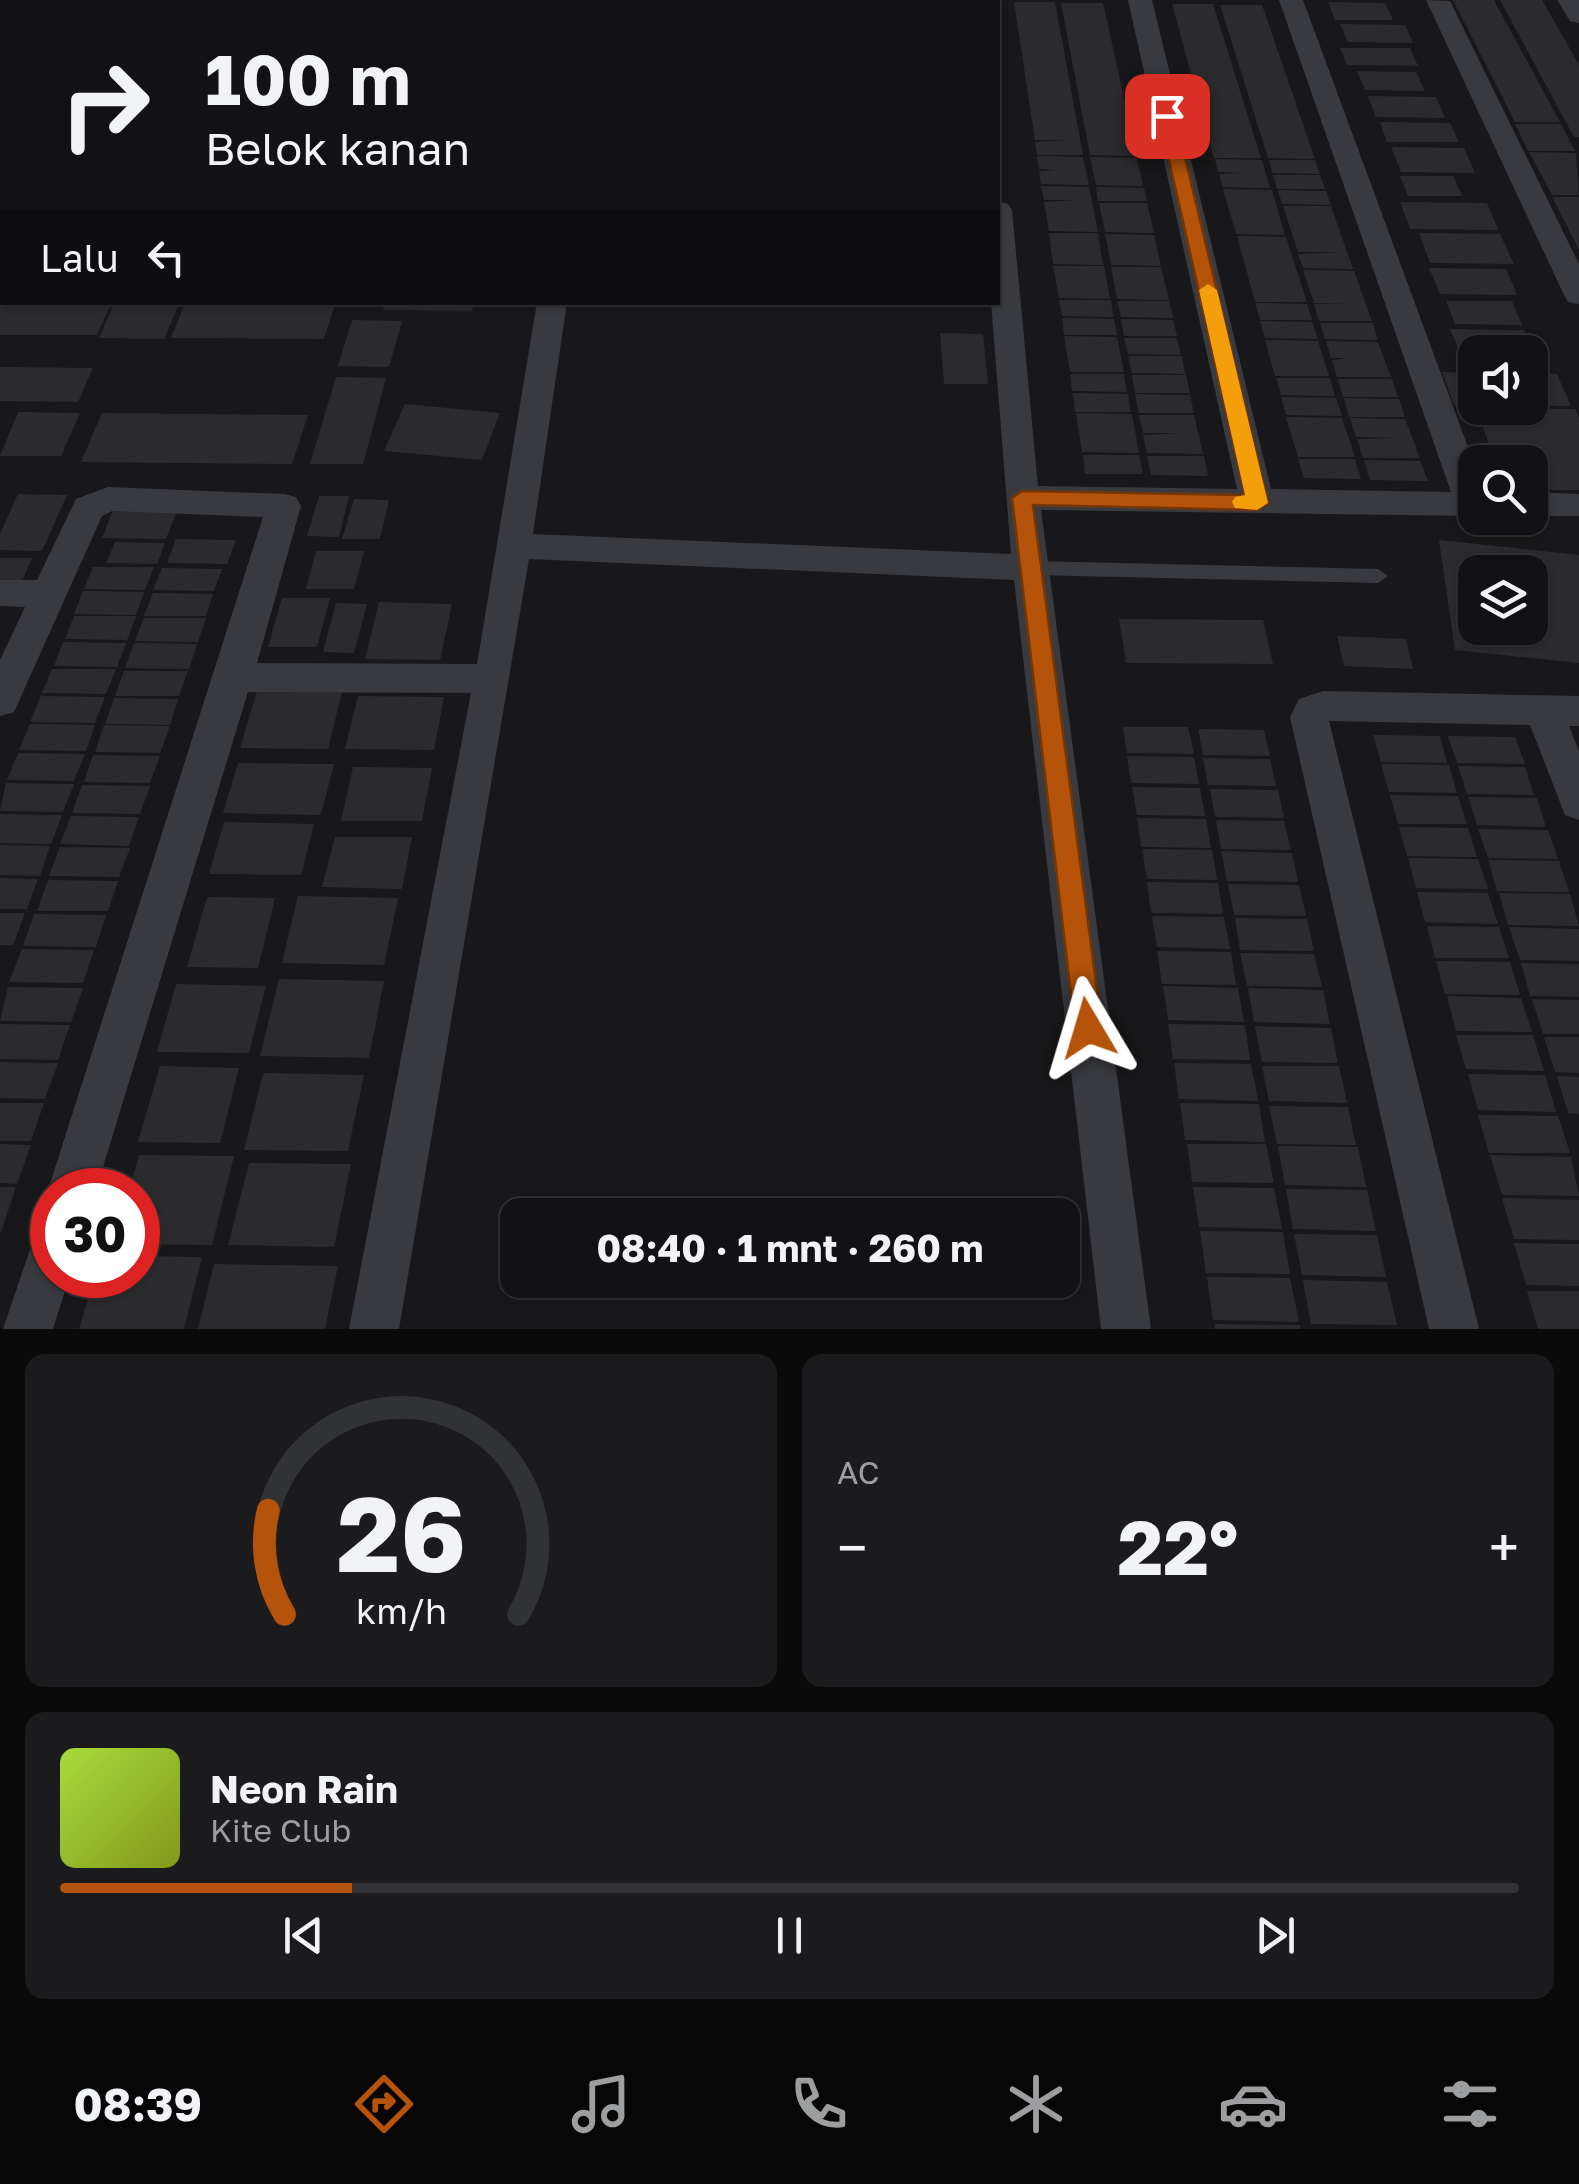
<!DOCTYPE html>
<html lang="id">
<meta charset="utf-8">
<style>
:root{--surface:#121214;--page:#1b1b1d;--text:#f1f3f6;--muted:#9c9ea0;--line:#313234;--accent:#b45309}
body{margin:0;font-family:"Golos Text",sans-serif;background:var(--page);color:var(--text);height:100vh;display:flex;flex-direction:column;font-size:38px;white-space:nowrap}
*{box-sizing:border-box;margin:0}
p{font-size:32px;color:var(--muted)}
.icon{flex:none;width:55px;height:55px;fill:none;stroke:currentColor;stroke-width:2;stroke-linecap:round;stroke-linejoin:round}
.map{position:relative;height:1329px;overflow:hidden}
.side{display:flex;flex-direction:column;gap:25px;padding:25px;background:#0a0a0b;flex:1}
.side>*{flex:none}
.banner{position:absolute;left:0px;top:0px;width:1000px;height:305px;box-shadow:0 2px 8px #0004,0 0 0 2px var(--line);background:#121214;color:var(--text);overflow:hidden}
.controls{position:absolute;left:1458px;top:335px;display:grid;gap:20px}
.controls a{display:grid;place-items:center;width:90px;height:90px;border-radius:20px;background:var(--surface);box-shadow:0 2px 8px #0004,0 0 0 2px var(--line);font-size:50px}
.speed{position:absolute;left:30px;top:1168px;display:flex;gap:20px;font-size:50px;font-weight:700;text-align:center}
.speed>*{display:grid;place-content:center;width:130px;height:130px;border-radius:50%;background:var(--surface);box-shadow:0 2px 8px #0004,0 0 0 2px var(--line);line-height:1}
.speed .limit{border:15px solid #d22;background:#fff;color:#111}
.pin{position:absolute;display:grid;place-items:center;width:85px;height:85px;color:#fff;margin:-42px;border-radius:20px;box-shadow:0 5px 15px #0006}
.me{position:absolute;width:110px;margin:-55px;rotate:353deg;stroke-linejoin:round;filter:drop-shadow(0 0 8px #0008)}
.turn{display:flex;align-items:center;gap:35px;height:210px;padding:0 40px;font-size:45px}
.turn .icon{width:130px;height:130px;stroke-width:2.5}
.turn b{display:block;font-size:70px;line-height:85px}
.then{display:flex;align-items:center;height:95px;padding:0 40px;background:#0003;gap:20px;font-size:38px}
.big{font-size:75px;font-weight:700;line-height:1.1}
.side .widget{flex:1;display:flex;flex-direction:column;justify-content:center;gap:15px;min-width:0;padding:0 35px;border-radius:20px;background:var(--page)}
.side .dial{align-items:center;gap:0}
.dial svg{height:260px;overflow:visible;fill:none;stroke:var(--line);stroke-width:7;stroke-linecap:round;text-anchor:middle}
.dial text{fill:var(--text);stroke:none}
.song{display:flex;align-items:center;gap:30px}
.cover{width:120px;height:120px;border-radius:15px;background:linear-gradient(135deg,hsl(80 70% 55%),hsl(70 70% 35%))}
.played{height:10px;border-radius:5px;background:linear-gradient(90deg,var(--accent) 20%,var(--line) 20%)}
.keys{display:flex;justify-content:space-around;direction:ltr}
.heat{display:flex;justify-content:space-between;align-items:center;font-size:55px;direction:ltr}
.side .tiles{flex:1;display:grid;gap:25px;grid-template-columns:1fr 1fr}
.widget:last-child{grid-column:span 2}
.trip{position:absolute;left:500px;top:1198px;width:580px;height:100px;border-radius:20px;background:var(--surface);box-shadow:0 2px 8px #0004,0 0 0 2px var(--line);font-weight:700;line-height:100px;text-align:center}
.menu{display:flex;height:160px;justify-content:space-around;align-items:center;background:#070708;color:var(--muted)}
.menu .icon{width:70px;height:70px}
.menu .active{color:var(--accent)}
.menu b{font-size:45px;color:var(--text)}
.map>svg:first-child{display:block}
.building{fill:#2b2b2e;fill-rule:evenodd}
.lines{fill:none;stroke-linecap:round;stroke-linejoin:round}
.service{fill:#393a3f;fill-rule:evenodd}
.minor{fill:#393a3f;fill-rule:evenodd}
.route{fill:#b45309;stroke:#753606;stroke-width:2.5}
.slow{fill:#f59e0b}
</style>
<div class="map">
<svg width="1579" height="1329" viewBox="0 0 1579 1329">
<rect width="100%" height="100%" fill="#18181a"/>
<g class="building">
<polygon points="1453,0 1494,0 1560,122 1515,122"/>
<polygon points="1500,0 1542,0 1579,65 1579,137 1574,137"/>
<polygon points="1014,2 1055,2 1083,155 1037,155 1035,142 1066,140 1035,140"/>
<polygon points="1328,2 1385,3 1393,20 1335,20"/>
<polygon points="1061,3 1103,3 1137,156 1090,155"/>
<polygon points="1172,4 1213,4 1261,158 1214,158"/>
<polygon points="1220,5 1262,5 1315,159 1268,158"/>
<polygon points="1340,24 1405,25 1413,43 1348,42"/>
<polygon points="1340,48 1410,48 1418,66 1347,65"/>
<polygon points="1357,71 1416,72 1425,91 1365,90"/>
<polygon points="1368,96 1436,97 1445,118 1376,117"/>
<polygon points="1380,122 1450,123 1459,142 1387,142"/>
<polygon points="1515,124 1561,124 1575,151 1528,151"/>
<polygon points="1391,147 1464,148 1475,173 1401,172"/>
<polygon points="1529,152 1576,153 1579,195 1552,195"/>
<polygon points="1037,156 1083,157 1089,185 1041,184 1039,171 1058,170 1039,169"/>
<polygon points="1090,157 1137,158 1143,186 1096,185"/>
<polygon points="1215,159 1262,160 1270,188 1223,187 1219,174 1241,173 1218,172"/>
<polygon points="1269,160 1315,160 1320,174 1272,173"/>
<polygon points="1273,175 1320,175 1325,189 1277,189"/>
<polygon points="1400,176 1453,176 1462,196 1408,196"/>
<polygon points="1041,186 1089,187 1098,232 1049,231 1044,202 1077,200 1044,200"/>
<polygon points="1096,187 1144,188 1147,201 1098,201"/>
<polygon points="1223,189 1272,190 1285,235 1236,234"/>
<polygon points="1278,190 1326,191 1331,205 1282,204"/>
<polygon points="1552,197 1579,197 1579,250 1568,228"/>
<polygon points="1400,202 1487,203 1498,230 1410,229"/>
<polygon points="1099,203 1147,203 1154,233 1105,232"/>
<polygon points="1283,206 1331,206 1353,269 1303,268 1298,254 1343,252 1298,252"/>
<polygon points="1049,233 1098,233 1103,265 1053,264"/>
<polygon points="1419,233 1500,234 1514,264 1430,263"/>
<polygon points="1105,234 1154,235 1161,266 1111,265"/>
<polygon points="1237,236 1286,237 1307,302 1255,302"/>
<polygon points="1053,266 1104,266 1110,299 1059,298"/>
<polygon points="1111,267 1161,267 1169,300 1117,299"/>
<polygon points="1429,268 1506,269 1517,295 1440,294"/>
<polygon points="1303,270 1354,271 1372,321 1319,321 1314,304 1348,303 1314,303"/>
<polygon points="1059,300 1111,300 1113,317 1062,316"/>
<polygon points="1117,301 1169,301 1173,318 1121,317"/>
<polygon points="1446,301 1512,301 1522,325 1455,324"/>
<polygon points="115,302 180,302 164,339 99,338"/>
<polygon points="385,302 474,302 472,311 383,310"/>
<polygon points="185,303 335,304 324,339 171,338"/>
<polygon points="1255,303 1307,304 1312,320 1260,320"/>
<polygon points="0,305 110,306 97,335 0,335"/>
<polygon points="1062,318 1114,319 1117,335 1064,335"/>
<polygon points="1121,319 1173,320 1177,336 1124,336"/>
<polygon points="352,320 402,321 389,367 338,366"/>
<polygon points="1260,321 1312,322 1318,339 1265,338"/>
<polygon points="1320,323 1373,323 1378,340 1325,339"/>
<polygon points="1450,329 1524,330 1538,363 1530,363 1530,352 1475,352 1475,362 1464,362"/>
<polygon points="940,333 983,334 988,384 944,384"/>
<polygon points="1064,336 1117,337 1124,372 1070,372"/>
<polygon points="1124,338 1177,338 1181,355 1128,354"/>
<polygon points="1265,340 1318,341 1329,376 1275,376"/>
<polygon points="1326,341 1378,342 1391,377 1337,377 1332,360 1349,358 1331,358"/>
<polygon points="1128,356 1182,356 1185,374 1132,373"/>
<polygon points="0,367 93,368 78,402 0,401"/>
<polygon points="1442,372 1475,373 1475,405 1454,405"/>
<polygon points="1530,373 1557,374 1571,406 1530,406"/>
<polygon points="1070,374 1124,374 1127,392 1072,391"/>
<polygon points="1132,375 1186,375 1190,393 1135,393"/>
<polygon points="336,377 386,378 363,464 310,464"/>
<polygon points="1276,378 1330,378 1335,396 1281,395"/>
<polygon points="1338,379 1392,379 1398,397 1343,397"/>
<polygon points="1073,393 1128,394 1131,412 1075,412"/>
<polygon points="1135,394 1190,395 1194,413 1139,413"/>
<polygon points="1281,397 1336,398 1342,416 1286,415"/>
<polygon points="1344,398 1399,399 1405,417 1349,417"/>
<polygon points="405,404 500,413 482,460 384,451"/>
<polygon points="1476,408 1575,409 1579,418 1579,490 1530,490 1530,462 1503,462 1496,444 1489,444"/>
<polygon points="18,412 80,413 61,456 0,456"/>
<polygon points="102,413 308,415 292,464 81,462"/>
<polygon points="1076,413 1132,414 1139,453 1082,452"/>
<polygon points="1139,415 1194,415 1203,454 1147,453 1143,435 1182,433 1143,433"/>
<polygon points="1286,417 1342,418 1355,457 1298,457"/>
<polygon points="1350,418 1405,419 1420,458 1363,458 1357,439 1397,438 1356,437"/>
<polygon points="1083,455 1139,455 1143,474 1085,474"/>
<polygon points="1147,456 1204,456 1208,476 1151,475"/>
<polygon points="1298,459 1355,459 1361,479 1304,478"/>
<polygon points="1364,460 1420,461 1428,481 1370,480"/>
<polygon points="18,494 67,495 42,551 0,550 0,534"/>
<polygon points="319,496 349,496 339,537 307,536"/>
<polygon points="354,499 389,500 380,539 342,539"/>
<polygon points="113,510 177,510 166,539 102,538"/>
<polygon points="176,539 236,540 227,564 167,563"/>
<path d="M1439 540 1579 555V663L1455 650ZM1475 572H1530V628H1475Z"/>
<polygon points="115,542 165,543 157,564 106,563"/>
<polygon points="316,551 364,551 354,589 306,589"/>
<polygon points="0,558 32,558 20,586 0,586"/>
<polygon points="93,567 154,567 145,590 84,589"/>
<polygon points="162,568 222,569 214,591 153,590"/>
<polygon points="83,591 144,592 136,615 74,614"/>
<polygon points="153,593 213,594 206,616 144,616"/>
<polygon points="282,598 330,598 317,647 268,647"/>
<polygon points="379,602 452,604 440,660 365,659"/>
<polygon points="336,603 367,604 354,653 323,652"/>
<polygon points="74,616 136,616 127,640 65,639"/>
<polygon points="144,618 206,618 198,642 135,641"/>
<polygon points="1119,619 1263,620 1273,664 1126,663"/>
<polygon points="1337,636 1406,639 1413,669 1344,666"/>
<polygon points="63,642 126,643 117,667 54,666"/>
<polygon points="134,643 197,644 189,669 125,668"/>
<polygon points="52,669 116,669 106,694 42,693"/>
<polygon points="124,671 188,671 179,696 115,696"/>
<polygon points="257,691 342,692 328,749 240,748"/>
<polygon points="41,696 105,697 95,723 30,722"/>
<polygon points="358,696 444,697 434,750 345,749"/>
<polygon points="114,698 178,699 170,725 105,724"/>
<polygon points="30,724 95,725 86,751 19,750"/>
<polygon points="104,725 170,726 160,753 95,752"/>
<polygon points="1123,727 1188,727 1194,754 1127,753"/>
<polygon points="1198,729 1264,730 1270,756 1203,755"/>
<polygon points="1373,735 1440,736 1447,763 1381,762"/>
<polygon points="1448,736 1515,737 1525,764 1457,763"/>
<polygon points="18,753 85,754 74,781 7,780"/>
<polygon points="93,755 160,756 150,783 84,782"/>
<polygon points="1127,756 1194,757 1199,784 1131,783"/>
<polygon points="1203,758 1270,759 1276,786 1208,785"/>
<polygon points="238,763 334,764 321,815 223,813"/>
<polygon points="1381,764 1449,765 1457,793 1389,792"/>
<polygon points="1458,766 1525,767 1534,795 1467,794"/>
<polygon points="353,767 432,768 422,821 341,821"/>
<polygon points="6,783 74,784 63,812 0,811"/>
<polygon points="82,785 150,786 140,814 72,813"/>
<polygon points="1132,787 1200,788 1205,816 1137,815"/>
<polygon points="1210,789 1278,790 1284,818 1215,817"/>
<polygon points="1390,795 1458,796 1467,824 1398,824"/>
<polygon points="1468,797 1537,798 1546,827 1477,825"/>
<polygon points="0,814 62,815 51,844 0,843"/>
<polygon points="71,816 139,817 129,846 60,844"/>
<polygon points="1137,818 1206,819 1211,848 1141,847"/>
<polygon points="1216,820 1284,821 1291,850 1221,849"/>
<polygon points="224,822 314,824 301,875 209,874"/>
<polygon points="1399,827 1468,828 1477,857 1407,856"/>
<polygon points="1478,829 1548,830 1558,859 1488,858"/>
<polygon points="335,837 412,837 402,889 322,887"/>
<polygon points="0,845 50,846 40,876 0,875"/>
<polygon points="60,847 130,848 119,877 49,876"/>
<polygon points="1142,849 1212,850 1217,880 1147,879"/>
<polygon points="1221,851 1292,853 1298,882 1227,881"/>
<polygon points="1408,858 1478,859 1488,889 1416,888"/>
<polygon points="1488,860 1559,861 1569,892 1497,891"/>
<polygon points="0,878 38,879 27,909 0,909"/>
<polygon points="48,880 118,881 108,911 37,911"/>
<polygon points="1147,882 1218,883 1223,914 1151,913"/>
<polygon points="1228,884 1299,885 1306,916 1234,915"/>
<polygon points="1417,892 1488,893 1498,924 1425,922"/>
<polygon points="1499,893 1570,894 1579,926 1508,925"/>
<polygon points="298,896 398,898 384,965 282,963"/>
<polygon points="207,897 275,898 258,968 187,967"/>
<polygon points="0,913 25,913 13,945 0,945"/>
<polygon points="34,914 106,915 96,947 23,946"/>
<polygon points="1152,916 1224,917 1230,949 1157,947"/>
<polygon points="1235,918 1307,919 1314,951 1240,950"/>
<polygon points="1427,926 1499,927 1509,958 1435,958"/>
<polygon points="1509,927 1579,929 1579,961 1520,960"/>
<polygon points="22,949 94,950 83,983 9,982"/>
<polygon points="1157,951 1231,952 1236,985 1162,984"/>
<polygon points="1240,953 1314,954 1322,987 1247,986"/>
<polygon points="1436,961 1510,962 1520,995 1445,994"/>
<polygon points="1521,963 1579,964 1579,997 1530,996"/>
<polygon points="279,979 384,981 369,1058 260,1056"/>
<polygon points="176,984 266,986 249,1053 157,1052"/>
<polygon points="1163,986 1238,988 1244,1022 1168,1020"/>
<polygon points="8,987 83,988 71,1022 0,1021"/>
<polygon points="1248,988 1323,990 1330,1024 1254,1022"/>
<polygon points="1447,996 1521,998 1532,1032 1456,1031"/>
<polygon points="1532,999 1579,1000 1579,1034 1543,1034"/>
<polygon points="0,1024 70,1025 58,1060 0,1059"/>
<polygon points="1168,1024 1245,1025 1250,1060 1173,1059"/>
<polygon points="1255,1026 1331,1028 1338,1063 1262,1062"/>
<polygon points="1456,1035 1533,1035 1544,1071 1466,1069"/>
<polygon points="1544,1037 1579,1037 1579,1073 1555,1072"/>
<polygon points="0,1062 58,1063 45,1099 0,1098"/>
<polygon points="1174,1063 1251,1064 1258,1101 1179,1099"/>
<polygon points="160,1066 239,1068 220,1143 138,1142"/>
<polygon points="1262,1066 1339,1066 1347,1103 1269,1101"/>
<polygon points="263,1073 364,1075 348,1151 244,1150"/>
<polygon points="1468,1074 1545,1075 1556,1112 1478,1110"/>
<polygon points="1557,1076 1579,1077 1579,1114 1568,1113"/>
<polygon points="0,1103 44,1103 31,1141 0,1141"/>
<polygon points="1180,1103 1259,1104 1265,1142 1185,1140"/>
<polygon points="1269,1106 1348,1107 1356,1145 1277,1144"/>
<polygon points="1478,1115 1558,1116 1570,1153 1489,1153"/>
<polygon points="0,1144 31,1145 17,1184 0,1183"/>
<polygon points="1187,1144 1266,1144 1274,1183 1192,1182"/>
<polygon points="1278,1146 1358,1147 1366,1187 1285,1185"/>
<polygon points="139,1155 234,1156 212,1245 138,1244 138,1190 129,1190"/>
<polygon points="1490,1155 1571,1157 1579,1196 1502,1195"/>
<polygon points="249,1163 351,1164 334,1247 228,1245"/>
<polygon points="0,1187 16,1187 1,1232 0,1232"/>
<polygon points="1193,1187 1274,1188 1282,1229 1199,1227"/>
<polygon points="1286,1189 1367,1190 1376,1231 1293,1229"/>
<polygon points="1502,1198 1579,1200 1579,1240 1514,1239"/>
<polygon points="1200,1231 1283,1232 1290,1274 1206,1273"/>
<polygon points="1294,1234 1377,1235 1386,1277 1302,1275"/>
<polygon points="1514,1243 1579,1244 1579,1286 1526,1285"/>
<polygon points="138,1256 202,1257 184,1329 79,1329 95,1275 138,1275"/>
<polygon points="214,1264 338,1266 325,1329 198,1329"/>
<polygon points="1207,1277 1290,1278 1299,1322 1213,1320"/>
<polygon points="1303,1280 1387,1282 1397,1325 1311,1324"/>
<polygon points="1527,1291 1579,1291 1579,1329 1538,1329"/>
<polygon points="1215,1324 1300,1325 1300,1329 1215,1329"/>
</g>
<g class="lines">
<polygon class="service" points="1032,561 1378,569 1388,576 1378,583 1032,575 1023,568"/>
<g class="minor">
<rect x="430" y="0" width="24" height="2"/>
<rect x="968" y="0" width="24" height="2"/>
<polygon points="1128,0 1152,0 1271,489 1451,492 1279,0 1303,0 1475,466 1475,516 1041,510 1151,1329 1101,1329 1014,580 529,559 399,1329 349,1329 471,693 248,692 96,1190 52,1190 52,1200 48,1190 263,517 112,511 102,516 19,701 14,712 0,716 0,660 25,607 0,606 0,580 37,580 76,499 108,487 284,494 296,497 301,506 257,663 477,664 537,302 567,302 533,534 1011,554 991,302 998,302 998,201 1008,204 1012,210 1038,486 1237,489"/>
<polygon points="1426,0 1450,1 1579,264 1579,304 1568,302 1564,295"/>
<polygon points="1557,0 1579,0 1579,23 1570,21"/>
<polygon points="2,218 2,239 0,240 0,219"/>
<rect x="0" y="255" width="2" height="18"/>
<polygon points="1530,492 1579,494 1579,516 1530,516"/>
<polygon points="1323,691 1579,696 1579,726 1569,726 1579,751 1579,820 1565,815 1530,725 1329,721 1479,1329 1429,1329 1290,717 1299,699"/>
<polygon points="52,1227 52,1275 70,1275 53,1329 3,1329 35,1235"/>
</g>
</g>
<polygon class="route" points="1161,113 1175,116 1268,503 1257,510 1033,505 1102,1028 1098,1036 1088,1040 1079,1036 1075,1028 1012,498 1022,491 1245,495 1159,116"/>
<polygon class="slow" points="1208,284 1217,290 1268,503 1257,510 1235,508 1232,502 1235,497 1245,495 1199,290"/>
</svg>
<div class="controls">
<a><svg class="icon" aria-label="sound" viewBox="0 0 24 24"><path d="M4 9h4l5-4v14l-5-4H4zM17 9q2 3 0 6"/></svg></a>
<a><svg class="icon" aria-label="search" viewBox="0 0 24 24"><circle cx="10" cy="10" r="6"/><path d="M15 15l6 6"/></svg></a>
<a><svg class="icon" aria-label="layers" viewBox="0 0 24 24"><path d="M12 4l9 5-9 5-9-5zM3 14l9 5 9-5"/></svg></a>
</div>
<div class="speed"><div class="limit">30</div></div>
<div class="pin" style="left:1167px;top:116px;background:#d93025"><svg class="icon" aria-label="arrive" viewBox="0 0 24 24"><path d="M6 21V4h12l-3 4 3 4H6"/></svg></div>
<svg class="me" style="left:1088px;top:1028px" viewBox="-20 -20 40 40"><path d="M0-17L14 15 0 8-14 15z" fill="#b45309" stroke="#fff" stroke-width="4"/></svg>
<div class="trip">08:40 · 1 mnt · 260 m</div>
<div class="banner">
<div class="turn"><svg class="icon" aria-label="right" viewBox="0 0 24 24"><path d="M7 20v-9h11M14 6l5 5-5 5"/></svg><div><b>100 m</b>Belok kanan</div></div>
<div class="then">Lalu<svg class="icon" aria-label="left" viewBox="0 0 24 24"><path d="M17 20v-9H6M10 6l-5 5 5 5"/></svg></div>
</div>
</div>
<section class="side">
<div class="tiles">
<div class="widget dial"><svg viewBox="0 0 100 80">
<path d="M14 69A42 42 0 1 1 86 69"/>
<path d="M14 69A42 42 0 0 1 9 37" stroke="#b45309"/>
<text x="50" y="56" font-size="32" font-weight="700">26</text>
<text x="50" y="72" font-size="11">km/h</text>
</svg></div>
<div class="widget"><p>AC</p>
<div class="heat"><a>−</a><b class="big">22°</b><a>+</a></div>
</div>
<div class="widget">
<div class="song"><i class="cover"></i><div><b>Neon Rain</b><p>Kite Club</p></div></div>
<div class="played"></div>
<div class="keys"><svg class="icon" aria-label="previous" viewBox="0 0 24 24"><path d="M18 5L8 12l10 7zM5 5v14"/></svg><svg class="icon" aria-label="pause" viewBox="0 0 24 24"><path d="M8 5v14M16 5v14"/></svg><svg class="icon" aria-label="next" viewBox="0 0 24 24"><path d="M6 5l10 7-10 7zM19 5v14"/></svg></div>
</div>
</div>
</section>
<nav class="menu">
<b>08:39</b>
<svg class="icon active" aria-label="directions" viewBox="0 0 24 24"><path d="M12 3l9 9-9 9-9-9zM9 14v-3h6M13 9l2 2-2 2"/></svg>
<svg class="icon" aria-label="music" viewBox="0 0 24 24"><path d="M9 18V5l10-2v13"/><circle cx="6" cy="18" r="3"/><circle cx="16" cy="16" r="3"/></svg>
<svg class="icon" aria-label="phone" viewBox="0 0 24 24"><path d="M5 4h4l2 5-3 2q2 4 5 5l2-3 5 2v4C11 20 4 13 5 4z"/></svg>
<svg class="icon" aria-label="climate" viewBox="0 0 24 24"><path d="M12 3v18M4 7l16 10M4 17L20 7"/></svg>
<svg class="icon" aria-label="car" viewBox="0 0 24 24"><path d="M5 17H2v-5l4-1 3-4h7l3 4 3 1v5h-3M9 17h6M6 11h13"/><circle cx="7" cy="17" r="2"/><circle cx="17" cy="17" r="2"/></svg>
<svg class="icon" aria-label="filters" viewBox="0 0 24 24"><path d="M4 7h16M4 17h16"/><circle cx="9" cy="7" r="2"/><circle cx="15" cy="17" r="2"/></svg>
</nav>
